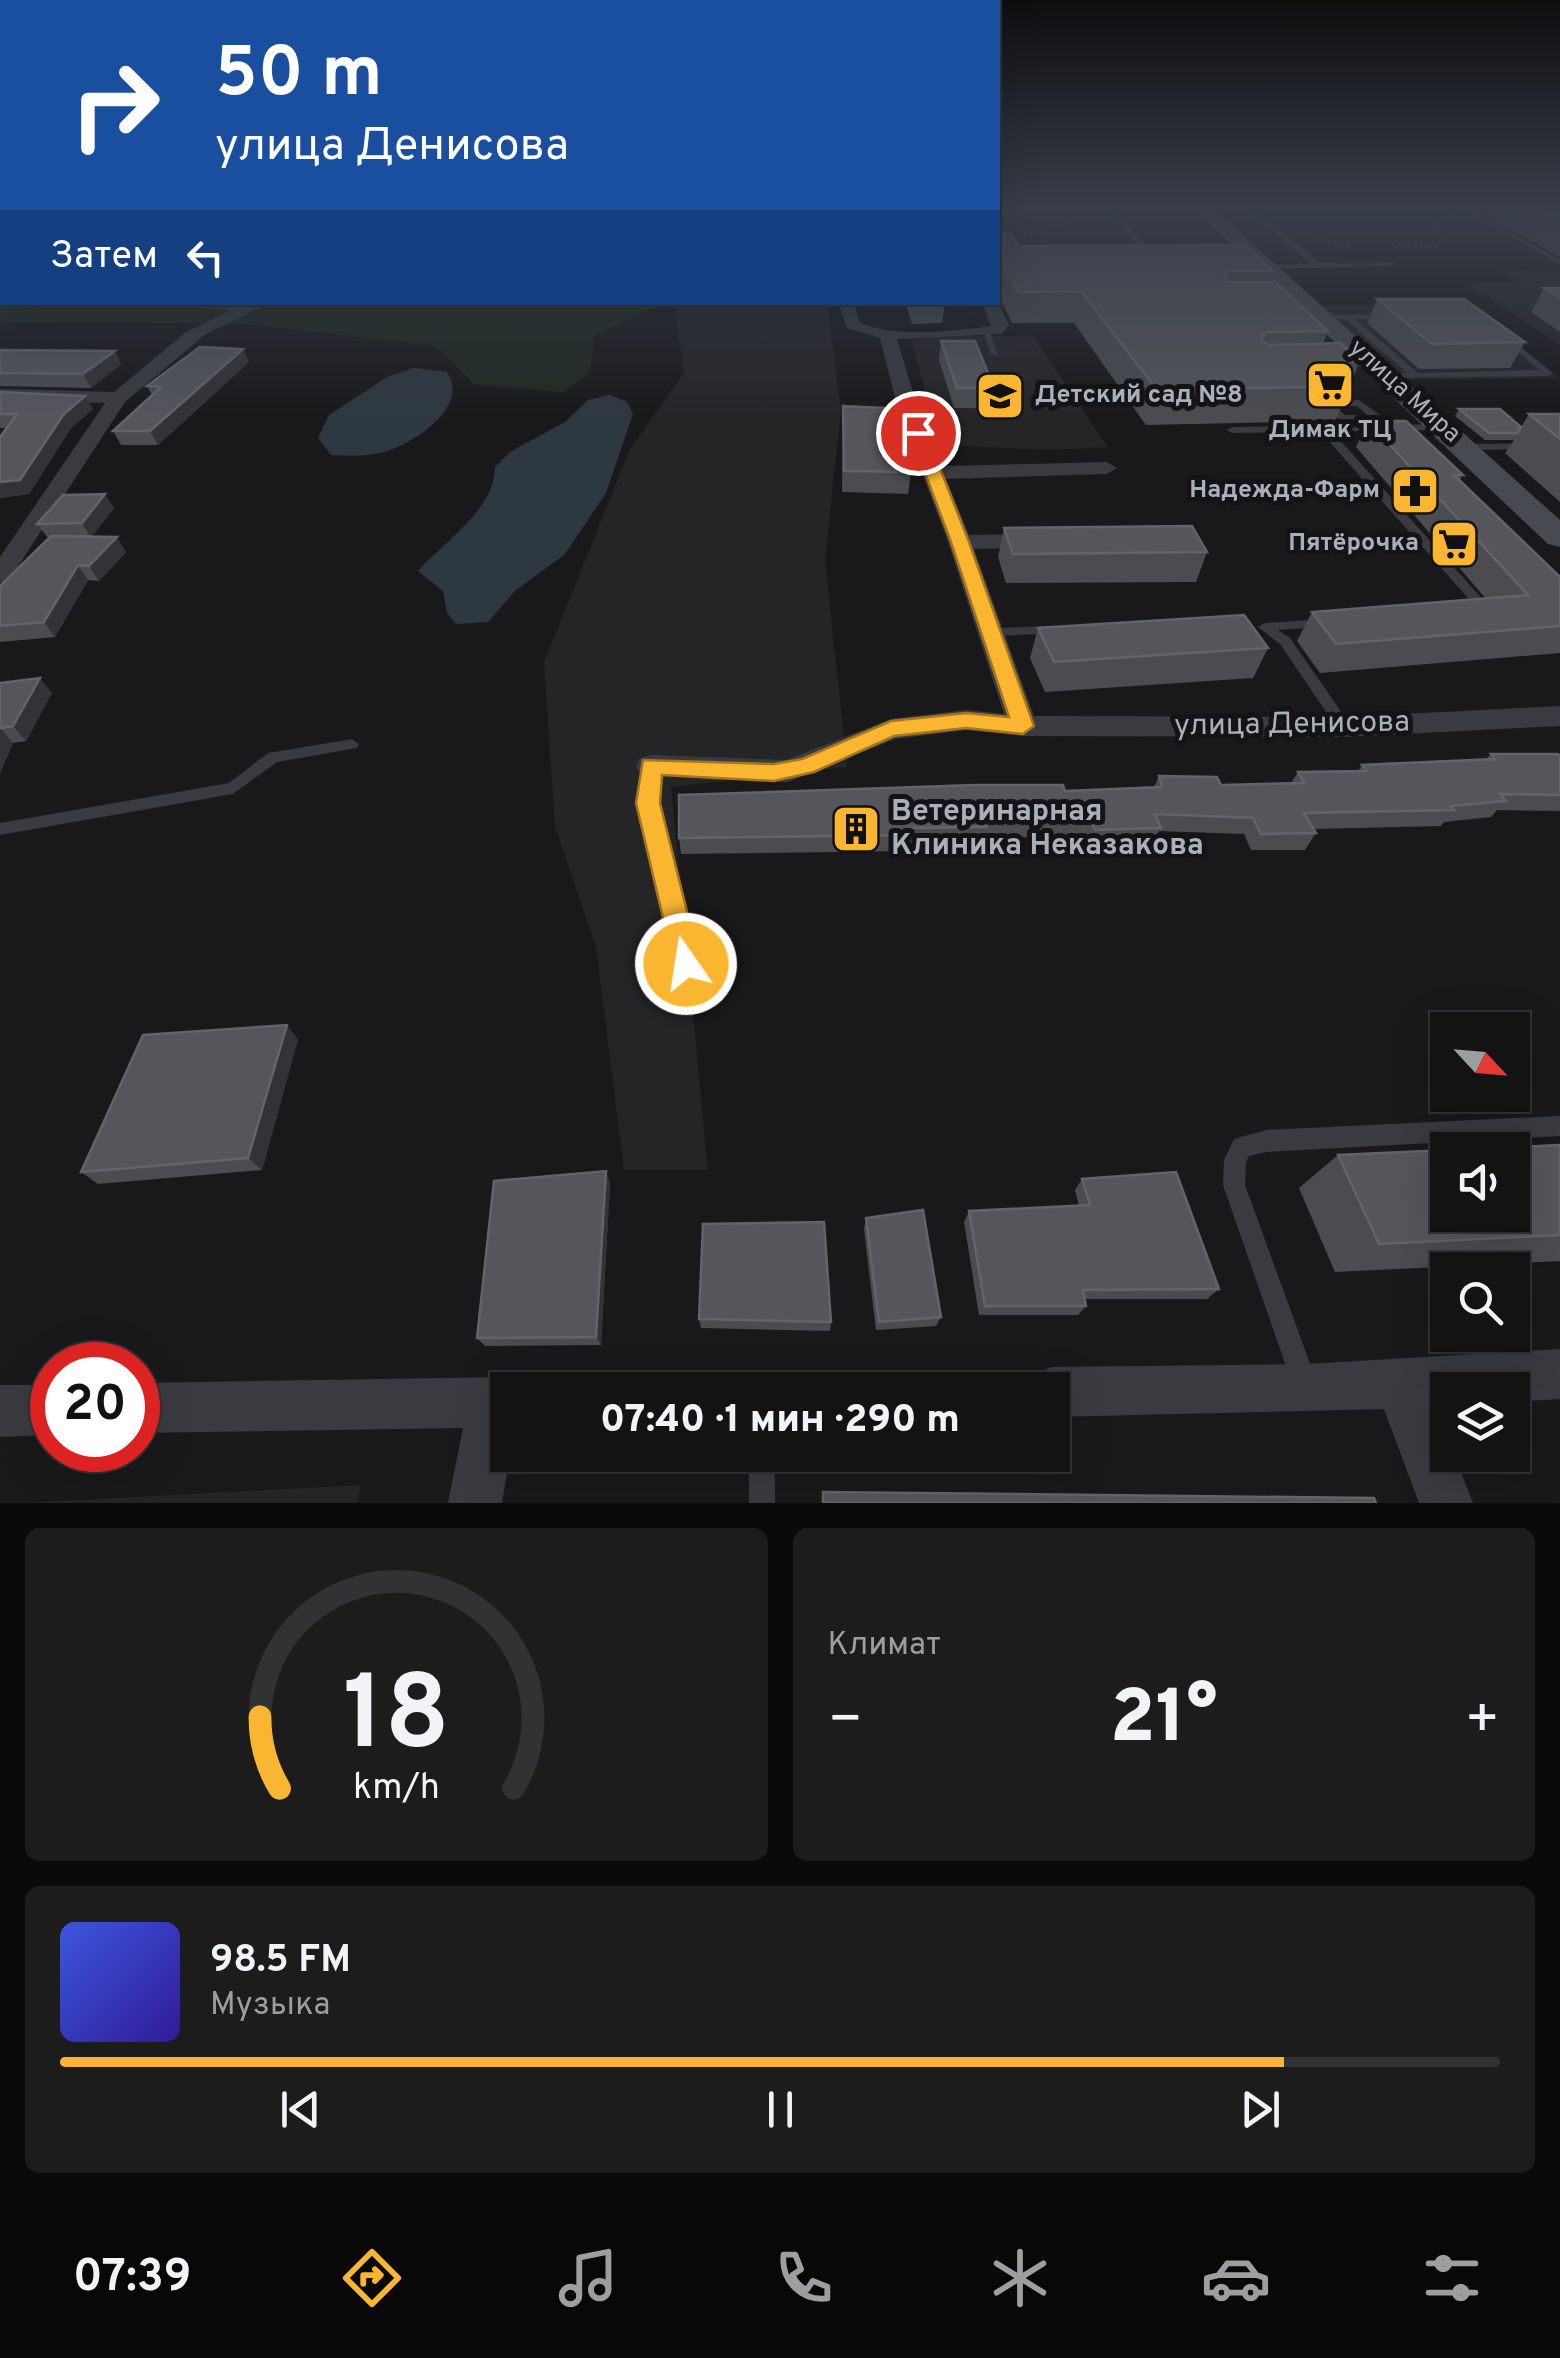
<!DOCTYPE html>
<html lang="ru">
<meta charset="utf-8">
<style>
:root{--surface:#131314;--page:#1c1c1d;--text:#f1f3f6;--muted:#9d9ea0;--line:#323234;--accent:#fbb631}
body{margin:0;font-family:Overpass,sans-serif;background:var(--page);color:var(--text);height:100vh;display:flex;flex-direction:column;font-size:38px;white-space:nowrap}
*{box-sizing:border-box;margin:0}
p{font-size:32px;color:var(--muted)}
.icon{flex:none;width:55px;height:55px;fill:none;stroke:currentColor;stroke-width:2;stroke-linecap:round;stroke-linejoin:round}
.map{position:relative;height:1503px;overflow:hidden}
.drawer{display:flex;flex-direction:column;gap:25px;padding:25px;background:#0a0a0b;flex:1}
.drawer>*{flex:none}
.hud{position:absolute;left:0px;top:0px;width:1000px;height:305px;box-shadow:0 10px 40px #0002,0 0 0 2px var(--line);background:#1a4fa0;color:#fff;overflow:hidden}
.needle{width:65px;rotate:116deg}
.tools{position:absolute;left:1430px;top:1012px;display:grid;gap:20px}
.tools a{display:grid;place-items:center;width:100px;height:100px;border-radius:0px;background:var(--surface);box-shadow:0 10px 40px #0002,0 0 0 2px var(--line);font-size:50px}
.speed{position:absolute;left:30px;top:1342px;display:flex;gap:20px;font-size:50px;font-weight:700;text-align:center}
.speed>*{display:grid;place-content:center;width:130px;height:130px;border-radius:50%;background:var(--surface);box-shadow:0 10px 40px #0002,0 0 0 2px var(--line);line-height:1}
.speed .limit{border:15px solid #d22;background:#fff;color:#111}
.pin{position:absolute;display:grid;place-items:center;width:85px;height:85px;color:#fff;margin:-42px;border:5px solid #fff;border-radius:50%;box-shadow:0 2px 10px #0007}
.me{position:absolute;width:110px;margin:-55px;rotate:347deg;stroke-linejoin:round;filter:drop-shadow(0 0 8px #0008)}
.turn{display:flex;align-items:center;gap:35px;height:210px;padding:0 50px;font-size:45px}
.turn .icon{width:130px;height:130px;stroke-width:2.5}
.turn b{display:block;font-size:70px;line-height:85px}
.then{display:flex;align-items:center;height:95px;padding:0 50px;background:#0003;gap:20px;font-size:38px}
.big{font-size:75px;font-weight:800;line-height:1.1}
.drawer .widget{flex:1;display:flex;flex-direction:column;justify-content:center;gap:15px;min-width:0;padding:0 35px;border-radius:15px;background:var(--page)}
.drawer .dial{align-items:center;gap:0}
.dial svg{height:260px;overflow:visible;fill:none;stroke:var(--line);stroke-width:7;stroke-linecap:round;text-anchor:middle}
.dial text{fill:var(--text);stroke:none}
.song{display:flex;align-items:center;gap:30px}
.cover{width:120px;height:120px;border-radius:15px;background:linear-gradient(135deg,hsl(230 70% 55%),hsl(250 70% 35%))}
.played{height:10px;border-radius:5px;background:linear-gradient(90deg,var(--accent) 85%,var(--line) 85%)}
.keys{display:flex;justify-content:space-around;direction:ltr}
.heat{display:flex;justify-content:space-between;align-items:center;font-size:55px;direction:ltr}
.drawer .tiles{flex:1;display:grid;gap:25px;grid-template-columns:1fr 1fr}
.widget:last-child{grid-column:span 2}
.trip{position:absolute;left:490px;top:1372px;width:580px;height:100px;border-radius:0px;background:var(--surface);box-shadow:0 10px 40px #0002,0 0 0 2px var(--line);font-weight:800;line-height:100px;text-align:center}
.menu{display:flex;height:160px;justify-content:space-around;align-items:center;background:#080808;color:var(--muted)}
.menu .icon{width:70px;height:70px}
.menu .current{color:var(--accent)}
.menu b{font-size:45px;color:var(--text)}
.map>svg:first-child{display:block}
.built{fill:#252528}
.green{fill:#202921}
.water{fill:#2e3840}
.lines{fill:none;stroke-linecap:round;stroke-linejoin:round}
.path{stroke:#3f4247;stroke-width:2.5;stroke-dasharray:2.5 4;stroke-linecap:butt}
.lane{fill:#393b40;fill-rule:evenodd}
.street{fill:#393b40;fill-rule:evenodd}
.secondary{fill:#474a50;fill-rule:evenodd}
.wall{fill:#4a4c50}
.shaded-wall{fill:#323336}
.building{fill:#55565c;stroke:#62646a;stroke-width:2.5}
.route{fill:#fbb631;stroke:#a37620;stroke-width:2.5}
.labels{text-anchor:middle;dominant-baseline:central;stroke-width:10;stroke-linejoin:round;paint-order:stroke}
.far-street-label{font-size:25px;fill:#aab0bb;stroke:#141416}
.far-poi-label{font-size:25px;font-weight:bold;fill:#aab0bb;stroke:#141416;text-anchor:end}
.street-label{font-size:30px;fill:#aab0bb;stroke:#141416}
.poi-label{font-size:30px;font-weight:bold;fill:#aab0bb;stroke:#141416;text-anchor:start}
</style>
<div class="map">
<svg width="1560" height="1503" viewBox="0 0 1560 1503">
<rect width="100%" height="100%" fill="#19191b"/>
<g class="built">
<polygon points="1499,270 1560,270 1560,346 1466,283 1518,283"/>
<polygon points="674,303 827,303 841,410 825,560 847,767 671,787 708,1170 624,1170 596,947 555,827 544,662 630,449 684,373"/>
<polygon points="1316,305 1461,305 1560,378 1398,380"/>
<polygon points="910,336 1033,336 1108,447 1049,450 940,445"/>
<polygon points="361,1485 357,1503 21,1503"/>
</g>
<polygon class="green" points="0,209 2,302 663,303 594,336 590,372 564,392 475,385 435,346 245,324 0,322"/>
<g class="water">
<path d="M414 368 447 372C470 406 415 443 387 451 368 457 350 456 331 455L318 438 329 415 387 377Z"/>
<path d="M610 395 627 402 633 414 606 493 565 554 515 591 488 622 456 624 447 613 443 591 418 571C444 541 495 510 495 467L510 452 565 422 588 400Z"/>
</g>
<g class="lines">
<g class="path">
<polyline points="1315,239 1353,247"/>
<polyline points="998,240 1097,216"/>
<polyline points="1395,247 1436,246 1444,233 1434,226 1456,213"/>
</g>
<g class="lane">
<polygon points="1107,209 1113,209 1157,257 1157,261 1151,261"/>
<polygon points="1247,209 1254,209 1320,263 1392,262 1396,264 1392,266 1258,269 1261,265 1311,264"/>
<polygon points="1464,209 1471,209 1560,260 1560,265"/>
<rect x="0" y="224" width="2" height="4"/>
<rect x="0" y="252" width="2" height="4"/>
<rect x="0" y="297" width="2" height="4"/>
<polygon points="148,302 240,307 244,309 240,311"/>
<polygon points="1321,315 1390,315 1390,319 1355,319 1418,373 1540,370 1501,339 1500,337 1504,334 1553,373 1549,376 1384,378 1382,376 1387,373 1407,373 1345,319 1318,319 1318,315"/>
<polygon points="983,330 990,332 998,356 991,354"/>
<path d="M1359 400 1394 425 1443 424 1448 427 1443 430 1343 431 1337 437 1485 602 1489 611 1484 617H1474L1473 614 1476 610 1475 606 1327 439 1326 437 1331 432 1232 433 1227 430 1232 427 1382 425 1374 419 1339 420 1322 404 1327 401ZM1357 406 1367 415H1345L1335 407Z"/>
<polygon points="1560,443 1560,449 1464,450 1459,447 1464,444"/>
<polygon points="1326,619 1331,620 1332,623 1331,626 1278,630 1290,638 1349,723 1351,727 1344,732 1339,731 1280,644 1258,627 1265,623"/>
<polygon points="1057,626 1062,627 1064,630 1062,633 992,636 985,632 992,628"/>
<polygon points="352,739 359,744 357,748 277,762 233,794 0,835 0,823 229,783 268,753"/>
<polygon points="651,760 659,766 656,803 695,964 693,970 686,972 679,970 677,964 640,803 643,766"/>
<polygon points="1560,1116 1560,1136 1266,1152 1249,1156 1246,1162 1245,1185 1316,1380 1312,1389 1303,1393 1294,1389 1223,1185 1224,1160 1234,1139 1266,1130"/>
<rect x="749" y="1455" width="26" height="48"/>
</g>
<g class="street">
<polygon points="249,302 271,302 206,334 125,402 9,580 0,582 0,557 105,403 0,401 0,389 114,392 186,332"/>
<path d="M838 302H854L859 322C895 339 952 331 991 326L982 302H998L1009 325 1002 334 897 339 918 409 941 466 1107 462 1117 468 1107 474 946 479 969 535 1042 534 1054 541 1042 548 974 549 1034 716 1344 717 1560 706V726L1344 737 1023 736 966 730 895 739 788 782 640 774 636 766 640 758 651 755 786 760 891 719 966 710 1004 714 948 542 898 409 880 338 847 328Z"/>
<polygon points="1560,1349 1560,1399 1512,1402 1512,1390 1448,1390 1448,1406 1434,1406 1448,1440 1448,1455 1454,1455 1473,1503 1419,1503 1384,1409 1052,1417 1052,1390 1028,1390 1034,1374 1052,1367 1306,1364"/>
<polygon points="508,1377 526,1384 528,1390 508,1390 510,1455 502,1503 448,1503 463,1428 138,1433 138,1383"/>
<polygon points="0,1385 52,1385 52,1435 0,1437"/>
</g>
<polygon class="secondary" points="1194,209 1214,209 1560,520 1560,547 1548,544"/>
</g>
<g class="wall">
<polygon points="1476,209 1560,209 1560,257"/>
<polygon points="998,233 1019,246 1273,271 1269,282 1328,331 1323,344 1360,361 1350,385 1351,386 1335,421 1146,425 1074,323 1012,323 998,295"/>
<polygon points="1544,288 1560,288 1560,332 1531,312"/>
<polygon points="1377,299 1525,342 1510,368 1419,369 1367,323"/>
<polygon points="905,302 945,302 942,323 912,324"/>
<polygon points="941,341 994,388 990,408 954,408 939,360"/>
<polygon points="0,349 1,350 121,364 91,388 0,386"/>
<polygon points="249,362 158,445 121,445 113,431 152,395 147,386"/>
<polygon points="0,392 85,396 93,409 71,428 29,494 0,498 0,437 7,428 0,428"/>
<polygon points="843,406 911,472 908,494 842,492"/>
<polygon points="1459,409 1521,427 1529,414 1560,414 1560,502 1505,453 1514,440 1485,440 1455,416"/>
<polygon points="1368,421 1463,475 1460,480 1560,577 1560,653 1320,673 1297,641 1312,612 1486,599 1356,447"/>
<polygon points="114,508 92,536 126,552 99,581 88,580 55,637 0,642 0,586 48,538 37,524"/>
<polygon points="1004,528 1207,552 1196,582 1006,583 998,557"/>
<polygon points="1038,628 1268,648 1253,678 1045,692 1030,658"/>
<polygon points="0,683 52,693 26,741 13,743 0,773"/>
<polygon points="1491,754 1560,756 1560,811 1497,810 1491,817 1444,822 1441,826 1314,829 1316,833 1305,850 1251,850 1244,834 1159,831 1153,844 1089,846 1085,838 983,837 982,844 912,844 911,851 681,854 679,838 1065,791 1154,787 1159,776 1221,785 1291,783 1298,772 1358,771 1362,765 1486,759"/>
<polygon points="298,1039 262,1170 98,1184 81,1172"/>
<polygon points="1560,1145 1560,1261 1335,1272 1299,1188 1338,1155"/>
<polygon points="1082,1179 1219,1289 1207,1299 1085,1299 1086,1306 1078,1315 979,1315 964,1222 969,1211 1079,1206 1075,1190"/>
<polygon points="610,1183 601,1345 485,1346 477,1338"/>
<polygon points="866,1218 941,1317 936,1326 876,1330 864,1229"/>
<polygon points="699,1319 831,1322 830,1331 701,1328"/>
</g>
<g class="shaded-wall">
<polygon points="243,349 249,362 158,445 150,431"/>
<polygon points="115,351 121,364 91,388 83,374"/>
<polygon points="85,396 93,409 71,428 29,494 0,498 0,482 63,415"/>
<polygon points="105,494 114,508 91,538 82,523"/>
<polygon points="117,537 126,552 99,581 89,566"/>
<polygon points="78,565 88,580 55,637 44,622"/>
<polygon points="40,678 52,693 26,741 13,726"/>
<polygon points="0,728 13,743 0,773"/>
<polygon points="287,1025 298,1039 262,1170 248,1158"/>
<polygon points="606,1171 610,1183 601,1345 596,1337"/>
</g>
<g class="building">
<polygon points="1534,209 1560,209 1560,222"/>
<polygon points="998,233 1011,233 1019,246 1245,245 1273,271 1228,271 1224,279 1228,282 1275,282 1328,331 1268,332 1262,336 1262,341 1269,345 1341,343 1360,361 1327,362 1351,386 1157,390 1081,291 1018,292 998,256"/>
<polygon points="1544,288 1560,288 1560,298"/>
<polygon points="1377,299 1464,299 1525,342 1432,344"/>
<polygon points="941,341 975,341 994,388 957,388"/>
<polygon points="200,347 243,349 150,431 113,431 161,387 147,386"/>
<polygon points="0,350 115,351 83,374 0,373"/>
<polygon points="0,392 85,396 63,415 20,480 0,482 0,437 17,414 0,414"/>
<polygon points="843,406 904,409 911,472 844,471"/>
<polygon points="1459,409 1500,409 1521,427 1518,433 1489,433"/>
<polygon points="1529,414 1560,414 1560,439"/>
<polygon points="1368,421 1406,421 1463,475 1454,475 1560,577 1560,626 1336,644 1312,612 1528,595"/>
<polygon points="105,494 82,523 37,524 63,495"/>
<polygon points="1192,526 1207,552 1013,554 1004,528"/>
<polygon points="51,536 117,537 89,566 78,565 44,622 0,626 0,586"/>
<polygon points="1244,615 1268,648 1054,662 1038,628"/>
<polygon points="40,678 13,726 0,728 0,683"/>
<polygon points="1491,754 1558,754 1560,756 1560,795 1500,794 1506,801 1451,806 1454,810 1304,813 1316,833 1261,834 1253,818 1155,814 1161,828 1095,830 1091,822 984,821 986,827 912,828 914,835 679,838 679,795 975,785 1063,785 1065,791 1162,787 1159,776 1217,777 1221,785 1304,783 1298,772 1367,771 1362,765 1495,759"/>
<polygon points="287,1025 248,1158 81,1172 143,1035"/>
<polygon points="1560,1145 1560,1235 1379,1244 1338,1155 1448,1150 1448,1215 1512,1215 1512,1150 1458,1150"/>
<polygon points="606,1171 596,1337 477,1338 494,1181"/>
<polygon points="1176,1172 1219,1289 1083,1290 1086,1306 985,1306 969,1211 1090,1205 1082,1179"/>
<polygon points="923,1210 941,1317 879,1322 866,1218"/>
<polygon points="824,1222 831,1322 699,1319 703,1224"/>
<polygon points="823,1492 1374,1498 1376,1503 823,1503"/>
</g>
<linearGradient id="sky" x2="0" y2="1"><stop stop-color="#0e0e0f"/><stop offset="0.5" stop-color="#383e4a"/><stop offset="1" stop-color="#383e4a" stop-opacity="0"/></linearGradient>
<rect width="1560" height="419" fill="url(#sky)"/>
<polygon class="route" points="918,429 926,433 969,542 1034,726 1023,734 966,728 894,736 814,772 774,781 662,775 660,803 700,964 696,973 686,977 676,973 636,803 643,760 774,764 802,759 891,721 966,713 1009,717 951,542 910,433"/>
<defs>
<g id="supermarket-square" transform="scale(2.5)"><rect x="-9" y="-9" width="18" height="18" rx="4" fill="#fbb631" stroke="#141416"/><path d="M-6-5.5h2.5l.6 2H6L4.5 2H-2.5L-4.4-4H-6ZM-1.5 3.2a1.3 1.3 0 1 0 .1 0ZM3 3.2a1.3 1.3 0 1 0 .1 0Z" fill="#111"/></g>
<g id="school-square" transform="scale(2.5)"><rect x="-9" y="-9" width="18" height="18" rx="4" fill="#fbb631" stroke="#141416"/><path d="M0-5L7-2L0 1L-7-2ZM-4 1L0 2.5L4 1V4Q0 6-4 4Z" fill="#111"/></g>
<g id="pharmacy-square" transform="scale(2.5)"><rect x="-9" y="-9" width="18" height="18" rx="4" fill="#fbb631" stroke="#141416"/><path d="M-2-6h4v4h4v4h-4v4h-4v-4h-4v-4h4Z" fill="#111"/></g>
<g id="building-square" transform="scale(2.5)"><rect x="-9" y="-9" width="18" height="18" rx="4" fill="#fbb631" stroke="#141416"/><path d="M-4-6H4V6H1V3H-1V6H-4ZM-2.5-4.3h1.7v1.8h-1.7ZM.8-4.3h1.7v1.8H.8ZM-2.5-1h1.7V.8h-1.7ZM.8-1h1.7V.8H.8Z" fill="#111"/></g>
</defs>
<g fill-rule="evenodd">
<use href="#supermarket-square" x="1330" y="385"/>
<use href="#school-square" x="1000" y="396"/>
<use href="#pharmacy-square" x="1415" y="491"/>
<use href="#supermarket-square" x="1454" y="544"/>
<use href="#building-square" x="856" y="829"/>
</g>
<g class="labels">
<g class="far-street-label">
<text transform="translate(1404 392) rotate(42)">улица Мира</text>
</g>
<g class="far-poi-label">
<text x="1035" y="396" text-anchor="start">Детский сад №8</text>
<text x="1330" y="431" text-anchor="middle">Димак ТЦ</text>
<text x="1380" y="491">Надежда-Фарм</text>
<text x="1419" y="544">Пятёрочка</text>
</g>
<g class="street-label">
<text transform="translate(1292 725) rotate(-1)">улица Денисова</text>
</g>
<g class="poi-label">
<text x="891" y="812">Ветеринарная<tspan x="891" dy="34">Клиника Неказакова</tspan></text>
</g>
</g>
</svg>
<div class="tools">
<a><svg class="needle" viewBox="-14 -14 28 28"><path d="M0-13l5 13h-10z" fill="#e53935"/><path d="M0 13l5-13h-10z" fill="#9d9ea0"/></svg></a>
<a><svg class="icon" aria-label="sound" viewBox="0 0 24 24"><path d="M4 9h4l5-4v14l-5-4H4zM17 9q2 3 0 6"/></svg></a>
<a><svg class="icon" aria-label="search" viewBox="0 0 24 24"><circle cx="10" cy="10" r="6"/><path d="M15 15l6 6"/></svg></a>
<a><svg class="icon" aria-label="layers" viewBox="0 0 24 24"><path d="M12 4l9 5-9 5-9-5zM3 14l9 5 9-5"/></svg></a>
</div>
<div class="speed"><div class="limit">20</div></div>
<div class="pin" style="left:918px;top:433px;background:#d93025"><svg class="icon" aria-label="arrive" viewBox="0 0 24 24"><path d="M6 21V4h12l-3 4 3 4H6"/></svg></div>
<svg class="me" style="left:686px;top:964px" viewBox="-20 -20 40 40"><circle r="17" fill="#fbb631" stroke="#fff" stroke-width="3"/><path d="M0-11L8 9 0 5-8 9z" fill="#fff"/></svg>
<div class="trip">07:40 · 1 мин · 290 m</div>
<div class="hud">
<div class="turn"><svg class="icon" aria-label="right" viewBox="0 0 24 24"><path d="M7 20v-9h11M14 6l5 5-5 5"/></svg><div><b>50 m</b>улица Денисова</div></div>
<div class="then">Затем<svg class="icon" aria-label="left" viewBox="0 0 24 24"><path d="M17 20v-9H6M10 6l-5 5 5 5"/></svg></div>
</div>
</div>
<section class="drawer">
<div class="tiles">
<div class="widget dial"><svg viewBox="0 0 100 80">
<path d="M14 69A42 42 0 1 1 86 69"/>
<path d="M14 69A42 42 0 0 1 8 47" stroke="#fbb631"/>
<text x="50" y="56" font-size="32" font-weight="700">18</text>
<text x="50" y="72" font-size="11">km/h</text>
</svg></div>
<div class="widget"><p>Климат</p>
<div class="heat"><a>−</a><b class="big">21°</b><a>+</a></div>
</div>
<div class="widget">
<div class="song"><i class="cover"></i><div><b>98.5 FM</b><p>Музыка</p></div></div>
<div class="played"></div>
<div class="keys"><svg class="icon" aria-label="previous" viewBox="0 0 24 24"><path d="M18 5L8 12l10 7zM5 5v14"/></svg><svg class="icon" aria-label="pause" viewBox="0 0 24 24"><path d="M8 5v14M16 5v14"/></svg><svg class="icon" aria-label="next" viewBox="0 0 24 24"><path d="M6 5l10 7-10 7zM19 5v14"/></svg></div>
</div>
</div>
</section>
<nav class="menu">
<b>07:39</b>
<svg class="icon current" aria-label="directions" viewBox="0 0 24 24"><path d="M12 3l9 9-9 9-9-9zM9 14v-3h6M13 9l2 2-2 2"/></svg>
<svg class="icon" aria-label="music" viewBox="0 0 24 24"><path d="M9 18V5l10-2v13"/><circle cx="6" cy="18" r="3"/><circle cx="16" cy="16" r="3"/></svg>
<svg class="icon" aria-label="phone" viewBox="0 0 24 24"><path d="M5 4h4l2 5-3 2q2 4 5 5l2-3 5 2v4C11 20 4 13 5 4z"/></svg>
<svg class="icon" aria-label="climate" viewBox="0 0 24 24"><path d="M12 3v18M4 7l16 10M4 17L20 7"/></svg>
<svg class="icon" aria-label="car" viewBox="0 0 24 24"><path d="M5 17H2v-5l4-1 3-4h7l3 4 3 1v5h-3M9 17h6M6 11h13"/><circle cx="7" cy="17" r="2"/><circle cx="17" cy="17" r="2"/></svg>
<svg class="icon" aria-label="filters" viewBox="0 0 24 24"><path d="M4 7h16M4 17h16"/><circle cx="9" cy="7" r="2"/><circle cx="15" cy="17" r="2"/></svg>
</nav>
